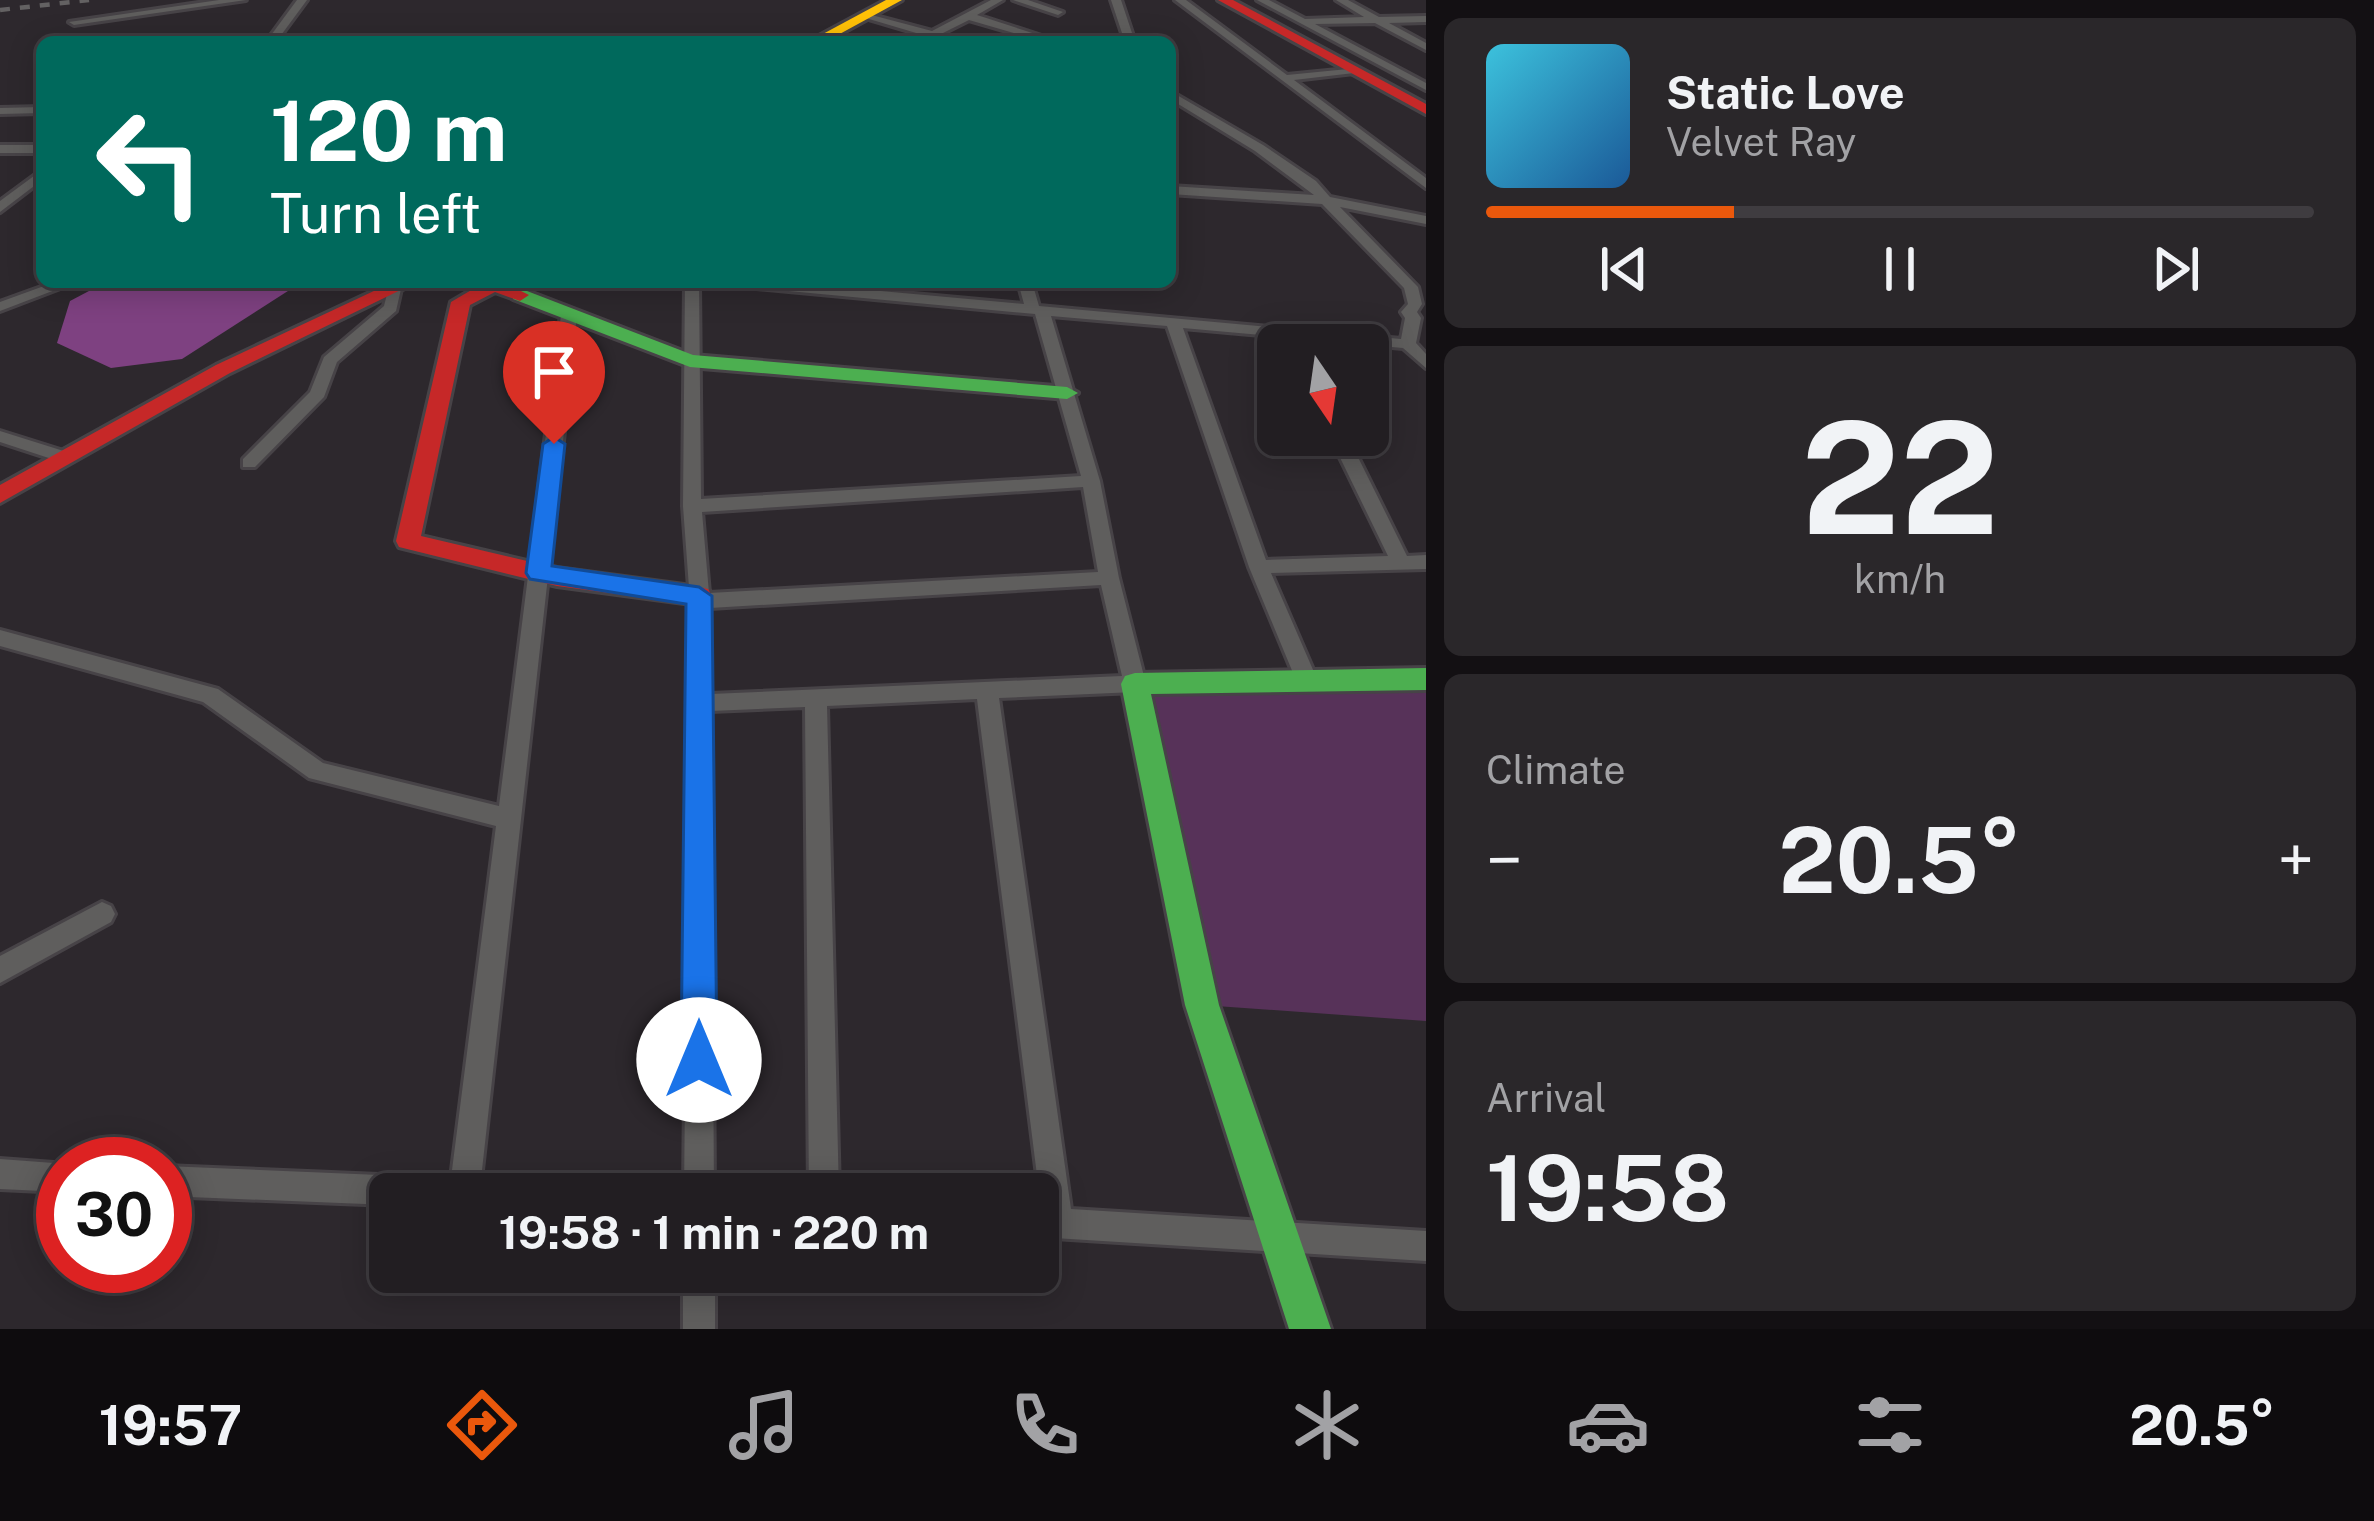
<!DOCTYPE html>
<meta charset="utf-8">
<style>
:root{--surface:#221e22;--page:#2a272a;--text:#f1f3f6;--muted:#a2a2a5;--line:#3f3c40;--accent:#ea580c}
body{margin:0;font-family:"Public Sans",sans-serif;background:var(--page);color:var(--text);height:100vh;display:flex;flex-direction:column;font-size:45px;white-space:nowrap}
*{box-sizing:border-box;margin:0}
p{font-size:39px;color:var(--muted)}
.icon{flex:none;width:66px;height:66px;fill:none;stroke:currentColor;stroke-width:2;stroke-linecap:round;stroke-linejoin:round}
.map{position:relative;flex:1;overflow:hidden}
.side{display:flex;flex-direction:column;gap:18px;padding:18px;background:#131013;width:948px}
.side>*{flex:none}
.hud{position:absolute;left:36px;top:36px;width:1140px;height:252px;border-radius:18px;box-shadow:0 6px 30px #0003,0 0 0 3px var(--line);background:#00695c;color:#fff;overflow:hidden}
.needle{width:78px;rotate:167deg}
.buttons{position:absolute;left:1257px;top:324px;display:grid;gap:24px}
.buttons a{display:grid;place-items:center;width:132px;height:132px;border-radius:18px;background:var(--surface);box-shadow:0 6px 30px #0003,0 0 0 3px var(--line);font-size:60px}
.speed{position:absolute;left:36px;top:1137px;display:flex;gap:24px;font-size:60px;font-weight:700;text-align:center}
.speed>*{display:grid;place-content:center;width:156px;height:156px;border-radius:50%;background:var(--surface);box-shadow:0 6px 30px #0003,0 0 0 3px var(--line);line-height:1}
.speed .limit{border:18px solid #d22;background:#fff;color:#111}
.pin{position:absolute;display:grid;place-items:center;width:102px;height:102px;color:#fff;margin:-123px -51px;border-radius:50% 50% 50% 0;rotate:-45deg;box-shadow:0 0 12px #0007}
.pin .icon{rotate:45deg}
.me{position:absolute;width:132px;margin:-66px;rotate:0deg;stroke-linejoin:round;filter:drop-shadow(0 0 9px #0008)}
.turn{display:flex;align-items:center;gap:42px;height:252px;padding:0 36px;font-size:54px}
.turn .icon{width:156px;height:156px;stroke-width:2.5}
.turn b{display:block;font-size:84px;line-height:102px}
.big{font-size:90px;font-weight:700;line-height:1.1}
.side .card{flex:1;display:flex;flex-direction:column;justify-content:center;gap:18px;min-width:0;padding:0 42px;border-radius:18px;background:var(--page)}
.side .dial{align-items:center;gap:0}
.dial b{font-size:156px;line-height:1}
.song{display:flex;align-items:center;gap:36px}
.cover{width:144px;height:144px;border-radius:18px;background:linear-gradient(135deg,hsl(190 70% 55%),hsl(210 70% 35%))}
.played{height:12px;border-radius:6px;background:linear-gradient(90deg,var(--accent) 30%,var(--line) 30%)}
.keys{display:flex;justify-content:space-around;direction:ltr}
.heat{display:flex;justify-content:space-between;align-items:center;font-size:66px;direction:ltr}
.trip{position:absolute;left:369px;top:1173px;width:690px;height:120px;border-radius:18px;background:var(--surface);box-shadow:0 6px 30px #0003,0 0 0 3px var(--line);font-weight:700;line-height:120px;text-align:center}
.menu{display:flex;height:192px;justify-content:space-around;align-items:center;background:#0e0c0e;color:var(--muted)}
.menu .icon{width:84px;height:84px}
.menu .current{color:var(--accent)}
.menu b{font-size:54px;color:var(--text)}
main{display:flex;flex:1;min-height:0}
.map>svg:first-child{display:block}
.green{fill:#573259}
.water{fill:#7e4181}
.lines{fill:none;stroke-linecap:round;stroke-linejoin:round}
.street-casing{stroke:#474347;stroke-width:6}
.fast-casing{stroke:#474347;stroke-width:6}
.slow-casing{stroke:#474347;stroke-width:6}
.jam-casing{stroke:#474347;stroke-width:6}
.street{fill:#5f5e5d;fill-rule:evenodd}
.fast{fill:#4caf50;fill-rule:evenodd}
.slow{fill:#ffc107;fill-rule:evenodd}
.jam{fill:#c62828;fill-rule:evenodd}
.rail{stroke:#636162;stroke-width:4.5;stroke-dasharray:10 10;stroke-linecap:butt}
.route{fill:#1a73e8;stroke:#114b97;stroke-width:3}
</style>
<main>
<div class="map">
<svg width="1426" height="1329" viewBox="0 0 1426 1329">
<rect width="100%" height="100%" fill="#2d282d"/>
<polygon class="green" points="1426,680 1426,1021 1202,1005 1135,684"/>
<polygon class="water" points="106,282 302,282 182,359 111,368 57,343 70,301"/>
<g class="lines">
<g class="street-casing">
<g id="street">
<polygon points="219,0 246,0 74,25 69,22"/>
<polygon points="297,0 307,0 276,42 266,42"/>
<polygon points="991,0 1003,0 977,15 1060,42 1044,42 969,20 933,38 859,16 864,13 932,31"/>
<polygon points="1013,0 1028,0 1063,12 1058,15"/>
<polygon points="1111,0 1121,0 1135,42 1125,42"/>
<polygon points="1175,0 1186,0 1287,75 1358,68 1359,70 1354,73 1294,80 1426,178 1426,188"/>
<polygon points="1257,0 1269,0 1305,19 1364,17 1336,0 1348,0 1379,17 1426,16 1426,22 1389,23 1426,43 1426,50 1375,23 1315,24 1426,83 1426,90"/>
<path d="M1170 91 1263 145 1316 181 1330 197 1426 216V224L1340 207 1418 287 1422 304 1417 312 1421 318 1416 343 1426 354V368L1403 348 1183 328 1266 560 1388 556 1329 435H1347L1407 556 1426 555V569L1271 573 1317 679 1314 685H1298L1249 567 1167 326 1051 316 1100 481 1119 578 1146 684 1143 690 1135 692 999 698 1071 1209 1426 1231V1261L1038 1237V1207H1041L977 699 827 706 839 1194H809L805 707 711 711 714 1194H684L690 601 683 506 685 282H699L701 499 1081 476 1035 314 735 286 728 282H782L1024 304 1018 282H1032L1039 306 1401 339 1405 318 1401 312 1408 304 1404 288 1322 204 1170 194V186L1314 195 1255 151 1170 99ZM1083 487 1098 572 709 593 702 512ZM1101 585 1122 676 711 694 710 608Z"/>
<polygon points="42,107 42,113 0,114 0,108"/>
<rect x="0" y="145" width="42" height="8"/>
<polygon points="42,170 42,180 0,212 0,201"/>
<polygon points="55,282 76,282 0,311 0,302"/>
<polygon points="389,286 401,289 396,311 337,362 324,397 255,467 243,467 243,459 310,392 324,357 384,306"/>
<polygon points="569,310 577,315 481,1179 498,1183 502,1194 390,1194 390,1205 165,1196 165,1166 451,1178 496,826 309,778 203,702 0,646 0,630 218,689 323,763 499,806 561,315"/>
<polygon points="0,431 70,453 73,457 64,463 0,442"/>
<polygon points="102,902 111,906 115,914 111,922 0,983 0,956"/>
<polygon points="0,1159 67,1164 63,1164 63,1192 0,1189"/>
<rect x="683" y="1272" width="32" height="57"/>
</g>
</g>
<g class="fast-casing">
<g id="fast">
<polygon points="513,291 527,291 693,355 1067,387 1078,393 1067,399 690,367 513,299"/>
<polygon points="1426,668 1426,690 1151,694 1219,1005 1331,1329 1289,1329 1185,1005 1121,684 1125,676 1135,673"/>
</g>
</g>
<g class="slow-casing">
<polygon id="slow" points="886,0 902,0 825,42 808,42"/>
</g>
<g class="jam-casing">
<g id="jam">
<polygon points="1218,0 1233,0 1426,104 1426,114"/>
<polygon points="393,282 417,282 230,373 0,503 0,485 216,365"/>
<polygon points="485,282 503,282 529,295 520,301 495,292 470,305 421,536 557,568 699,587 708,589 712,596 708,603 699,605 557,586 399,547 396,541 451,302"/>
</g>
</g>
<use href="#street" class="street"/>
<use href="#fast" class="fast"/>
<use href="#slow" class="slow"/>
<use href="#jam" class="jam"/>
<polyline class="rail" points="0,10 89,0"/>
</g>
<polygon class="route" points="554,437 565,444 552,566 699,587 712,596 717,1060 712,1073 699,1078 687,1073 681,1060 686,604 530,579 526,573 543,444"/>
</svg>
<div class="buttons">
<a><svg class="needle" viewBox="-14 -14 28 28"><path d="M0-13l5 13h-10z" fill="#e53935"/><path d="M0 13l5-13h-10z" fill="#a2a2a5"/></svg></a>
</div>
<div class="speed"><div class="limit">30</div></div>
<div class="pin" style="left:554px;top:444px;background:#d93025"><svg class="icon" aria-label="arrive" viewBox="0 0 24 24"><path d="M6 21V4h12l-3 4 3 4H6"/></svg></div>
<svg class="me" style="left:699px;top:1060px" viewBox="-20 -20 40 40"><circle r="19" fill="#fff"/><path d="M0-13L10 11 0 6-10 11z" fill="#1a73e8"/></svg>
<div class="trip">19:58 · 1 min · 220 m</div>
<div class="hud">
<div class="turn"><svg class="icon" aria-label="left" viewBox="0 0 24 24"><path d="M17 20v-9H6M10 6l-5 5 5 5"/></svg><div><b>120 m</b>Turn left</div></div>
</div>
</div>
<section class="side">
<div class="card">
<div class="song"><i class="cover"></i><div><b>Static Love</b><p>Velvet Ray</p></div></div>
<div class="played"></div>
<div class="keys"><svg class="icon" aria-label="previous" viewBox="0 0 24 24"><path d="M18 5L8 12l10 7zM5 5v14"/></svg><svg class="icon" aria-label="pause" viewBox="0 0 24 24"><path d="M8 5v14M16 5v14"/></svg><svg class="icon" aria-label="next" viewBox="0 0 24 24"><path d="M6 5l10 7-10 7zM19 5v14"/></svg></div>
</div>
<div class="card dial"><b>22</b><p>km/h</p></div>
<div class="card"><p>Climate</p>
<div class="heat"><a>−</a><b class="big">20.5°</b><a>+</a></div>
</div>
<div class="card"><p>Arrival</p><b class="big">19:58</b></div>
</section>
</main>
<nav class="menu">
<b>19:57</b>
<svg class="icon current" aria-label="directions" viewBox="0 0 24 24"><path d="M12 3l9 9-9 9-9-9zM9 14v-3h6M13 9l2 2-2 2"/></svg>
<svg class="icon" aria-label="music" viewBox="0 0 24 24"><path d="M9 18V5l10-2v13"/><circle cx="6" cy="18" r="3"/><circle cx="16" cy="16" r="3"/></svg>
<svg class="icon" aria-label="phone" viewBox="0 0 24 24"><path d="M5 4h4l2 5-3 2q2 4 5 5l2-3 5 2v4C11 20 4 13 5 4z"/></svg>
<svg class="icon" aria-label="climate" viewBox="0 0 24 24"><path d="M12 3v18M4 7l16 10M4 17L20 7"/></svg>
<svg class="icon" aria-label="car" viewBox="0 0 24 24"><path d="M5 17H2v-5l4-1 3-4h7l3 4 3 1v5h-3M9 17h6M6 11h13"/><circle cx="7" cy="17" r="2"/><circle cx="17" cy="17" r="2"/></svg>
<svg class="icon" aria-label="filters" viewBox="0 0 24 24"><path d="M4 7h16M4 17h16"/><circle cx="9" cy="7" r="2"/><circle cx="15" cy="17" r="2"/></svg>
<b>20.5°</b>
</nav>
